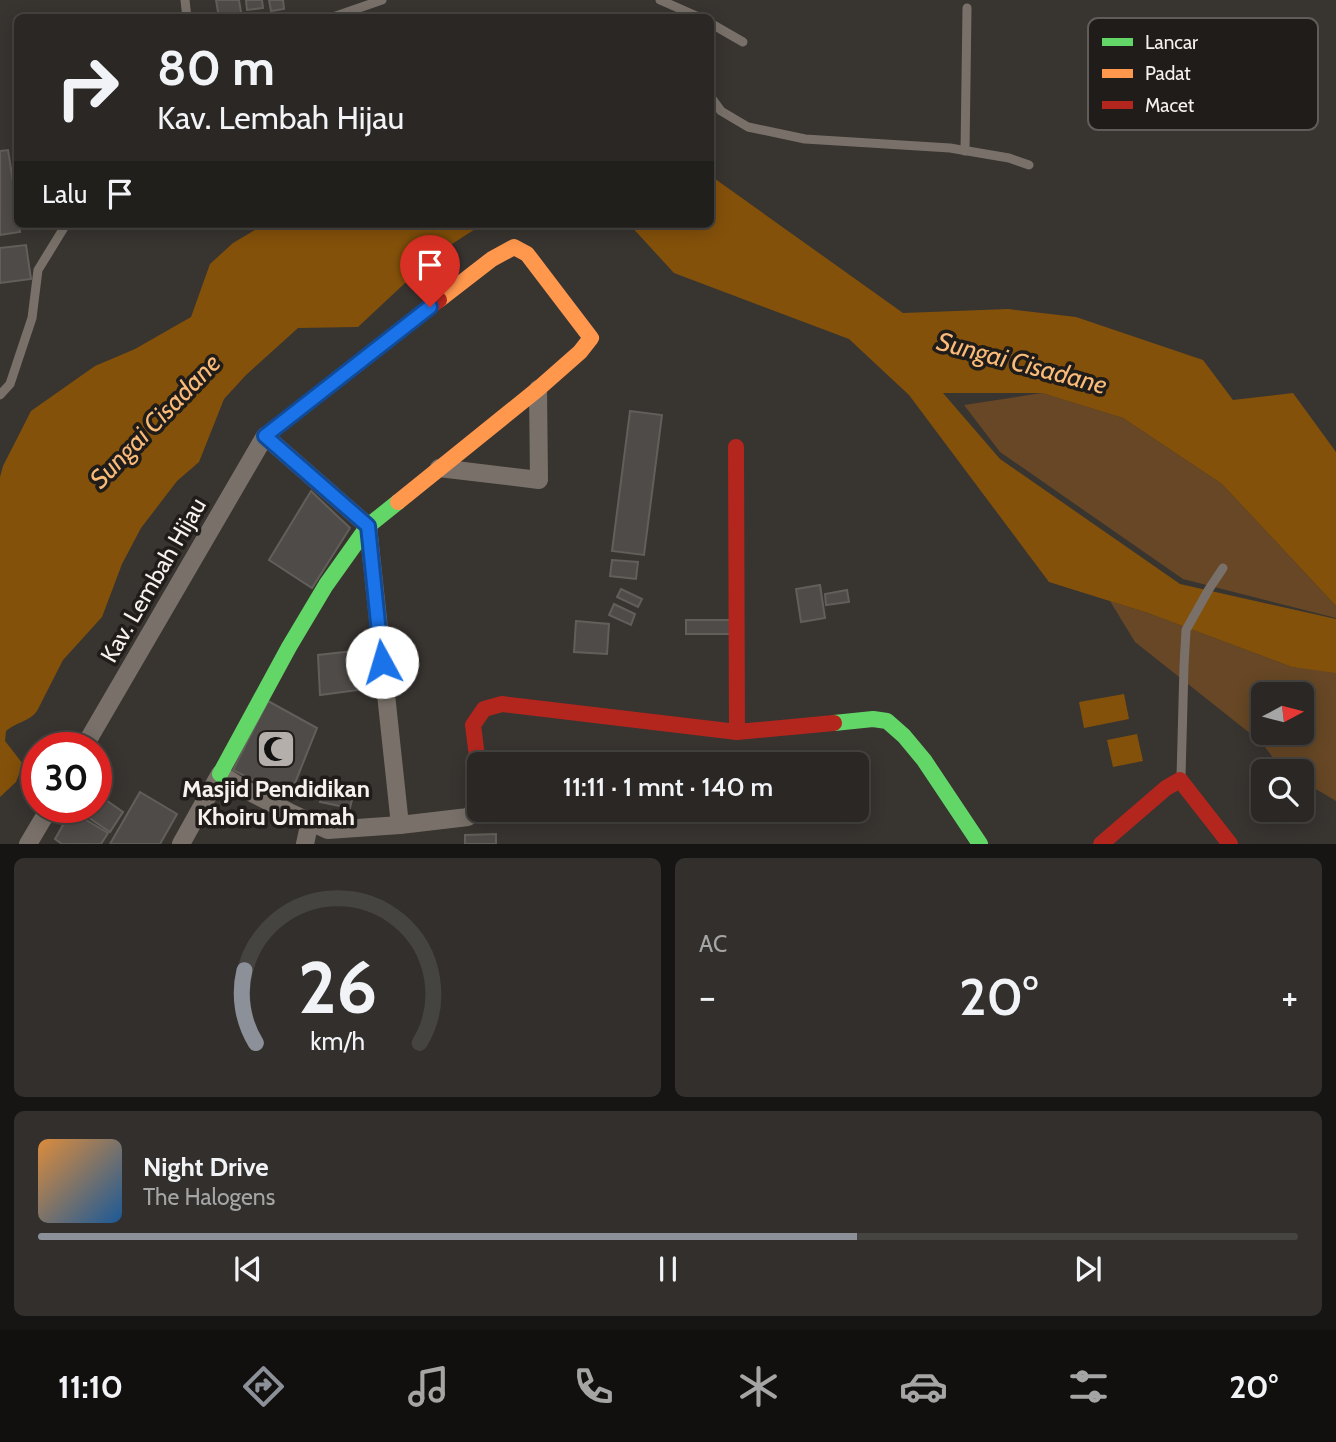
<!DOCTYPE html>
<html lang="id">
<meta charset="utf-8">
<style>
:root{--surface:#2a2724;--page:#322f2c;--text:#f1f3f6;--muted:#a5a5a6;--line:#464441;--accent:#8c9099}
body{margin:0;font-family:Cabin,sans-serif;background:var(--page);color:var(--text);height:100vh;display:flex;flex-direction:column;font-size:26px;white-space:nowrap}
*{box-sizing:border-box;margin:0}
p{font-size:23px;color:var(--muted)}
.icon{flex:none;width:38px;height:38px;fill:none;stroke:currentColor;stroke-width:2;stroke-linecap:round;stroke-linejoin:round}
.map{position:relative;height:844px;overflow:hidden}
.sheet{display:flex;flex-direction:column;gap:14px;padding:14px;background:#171514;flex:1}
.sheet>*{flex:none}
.top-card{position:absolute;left:14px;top:14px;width:700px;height:214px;border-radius:10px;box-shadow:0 4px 18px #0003,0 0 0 2px var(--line);background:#2a2724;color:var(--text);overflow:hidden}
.needle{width:46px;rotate:83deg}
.tools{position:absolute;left:1251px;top:682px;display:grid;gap:14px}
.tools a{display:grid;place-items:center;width:63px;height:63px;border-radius:10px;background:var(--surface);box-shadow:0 4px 18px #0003,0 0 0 2px var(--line);font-size:35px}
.speed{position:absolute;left:21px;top:732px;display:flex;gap:14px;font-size:35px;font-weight:700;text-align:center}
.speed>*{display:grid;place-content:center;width:91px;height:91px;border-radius:50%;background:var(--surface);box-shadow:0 4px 18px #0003,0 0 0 2px var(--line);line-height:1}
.speed .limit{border:10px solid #d22;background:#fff;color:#111}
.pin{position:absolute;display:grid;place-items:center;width:60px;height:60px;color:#fff;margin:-72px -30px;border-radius:50% 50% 50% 0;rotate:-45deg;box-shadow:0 0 7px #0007}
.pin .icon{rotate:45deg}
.me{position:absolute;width:77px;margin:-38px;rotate:354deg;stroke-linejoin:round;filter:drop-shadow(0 0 5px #0008)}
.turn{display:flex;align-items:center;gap:24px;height:147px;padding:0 28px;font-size:32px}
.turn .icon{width:91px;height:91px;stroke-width:2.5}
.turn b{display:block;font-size:49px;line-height:60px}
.then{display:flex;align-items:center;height:66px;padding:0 28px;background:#0003;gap:14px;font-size:26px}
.big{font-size:52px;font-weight:600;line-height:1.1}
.sheet .widget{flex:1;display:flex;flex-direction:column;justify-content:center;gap:10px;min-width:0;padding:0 24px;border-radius:10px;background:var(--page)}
.sheet .dial{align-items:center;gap:0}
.dial svg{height:182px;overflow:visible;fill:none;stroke:var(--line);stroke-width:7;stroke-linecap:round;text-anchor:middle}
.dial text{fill:var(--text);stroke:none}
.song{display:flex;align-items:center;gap:21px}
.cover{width:84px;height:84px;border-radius:10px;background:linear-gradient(135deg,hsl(30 70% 55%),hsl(210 70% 35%))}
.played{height:7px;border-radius:4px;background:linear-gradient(90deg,var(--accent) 65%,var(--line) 65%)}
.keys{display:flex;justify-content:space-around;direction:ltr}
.heat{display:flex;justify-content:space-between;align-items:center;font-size:38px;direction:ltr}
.sheet .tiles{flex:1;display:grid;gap:14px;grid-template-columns:1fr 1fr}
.widget:last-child{grid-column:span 2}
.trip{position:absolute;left:467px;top:752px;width:402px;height:70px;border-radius:10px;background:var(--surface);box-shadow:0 4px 18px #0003,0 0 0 2px var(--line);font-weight:600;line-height:70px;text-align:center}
.tabs{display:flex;height:112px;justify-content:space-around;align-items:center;background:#11100e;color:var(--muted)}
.tabs .icon{width:49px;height:49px}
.tabs .current{color:var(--accent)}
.tabs b{font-size:32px;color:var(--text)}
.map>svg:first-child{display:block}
.green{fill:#674725;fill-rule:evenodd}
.water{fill:#84510a}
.building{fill:#4f4b48;stroke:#625e5a;stroke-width:2}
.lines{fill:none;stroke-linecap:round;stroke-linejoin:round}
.lane{stroke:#797169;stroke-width:9}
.street{stroke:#797169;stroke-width:18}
.fast{stroke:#63d668;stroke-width:16}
.slow{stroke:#ff974d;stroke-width:16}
.jam{stroke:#b3261e;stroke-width:16}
.route-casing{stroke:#114b97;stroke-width:18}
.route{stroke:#1a73e8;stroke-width:12}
.labels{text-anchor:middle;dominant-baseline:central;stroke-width:7;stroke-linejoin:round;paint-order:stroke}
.street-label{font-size:24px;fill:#f6f1ed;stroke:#1f1c19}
.poi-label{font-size:24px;font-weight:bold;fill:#f6f1ed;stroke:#1f1c19}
.water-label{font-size:26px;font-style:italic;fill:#faba78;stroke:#1f1c19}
.key{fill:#1f1c19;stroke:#605c59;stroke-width:2}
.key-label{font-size:19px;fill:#f6f1ed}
</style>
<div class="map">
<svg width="1336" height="844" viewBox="0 0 1336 844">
<rect width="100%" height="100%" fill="#383430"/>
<g class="green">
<polygon points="1042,393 1123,418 1222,484 1336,606 1336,618 1183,579 1000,452 964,405"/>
<path d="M1110 601 1148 613 1292 667 1336 672V801L1302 781V772H1288L1281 768 1261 742 1135 642ZM1264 695H1302V733H1264Z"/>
</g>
<g class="water">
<polygon points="711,176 903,313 1008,309 1076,317 1203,360 1233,400 1293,393 1336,452 1336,606 1222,484 1123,418 1042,393 943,393 1000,459 1180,584 1336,619 1336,673 1292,667 1148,613 1049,582 909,395 849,339 674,273 629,224 710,224"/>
<path d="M265 224H483L435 255 358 327 298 328 246 375 224 399 199 462 177 481 141 528 122 564 102 617 63 660 37 711C29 722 16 722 6 731L5 741 23 764 16 782 0 797V477L3 466 31 411 95 366 135 349 191 317 210 264 233 243Z"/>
<polygon points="1124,694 1129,719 1084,728 1079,702"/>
<polygon points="1137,734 1143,761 1113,767 1107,740"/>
</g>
<g class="building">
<polygon points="216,0 239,0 242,18 219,18"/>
<polygon points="246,0 262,0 263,8 247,10"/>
<polygon points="269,0 283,0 284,9 271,11"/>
<polygon points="8,150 18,213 18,224 19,224 20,232 0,235 0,151"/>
<polygon points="26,245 31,279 0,283 0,248"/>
<polygon points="630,411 662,415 644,555 612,551"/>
<polygon points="311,491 350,528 312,588 269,560"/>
<polygon points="612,560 638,562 636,579 610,576"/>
<polygon points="820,585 825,618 801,622 796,589"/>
<polygon points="621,589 642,599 638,607 617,597"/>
<polygon points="847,590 849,602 826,605 825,594"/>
<polygon points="614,604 635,614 631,625 609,615"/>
<rect x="686" y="620" width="46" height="14"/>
<polygon points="576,621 609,624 607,654 574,652"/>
<polygon points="371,649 373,688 320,695 318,655"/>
<polygon points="268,701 317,728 289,798 233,770"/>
<polygon points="326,780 355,787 350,808 320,802"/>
<polygon points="140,792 177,814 160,844 110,844"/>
<polygon points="96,793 123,812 110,832 76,809 78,807 96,807"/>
<polygon points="71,811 108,833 101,844 62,844 55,839"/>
<polygon points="496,834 496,844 465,844 465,835"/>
</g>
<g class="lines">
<g class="lane">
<polyline points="185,0 187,18"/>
<polyline points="660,0 701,18"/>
<polyline points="330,18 382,0"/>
<polyline points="710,23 743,42"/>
<polyline points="710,96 721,111 748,127 805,139 950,148 1009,158 1029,165"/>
<polyline points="965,151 967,8"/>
<polyline points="0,395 10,384 32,318 38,270 65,226 68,224"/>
<polyline points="1181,777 1184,666 1186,630 1209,589 1223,568"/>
</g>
<g class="street">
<polyline points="439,468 539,480 538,389"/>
<polyline points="84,747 265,436 368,526 400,825"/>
<polyline points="28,844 50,807"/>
<polyline points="181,844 220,774 244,789 293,814 328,830 400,825 468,817 480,805"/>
<polyline points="305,844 310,821"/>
</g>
<g class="fast">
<polyline points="834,723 873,719 887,721 904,736 924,760 980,844"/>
<polyline points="220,774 289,647 326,585 368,526 398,502"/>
</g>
<polyline class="slow" points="398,502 538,389 580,352 591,338 527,254 514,247 492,259 439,300"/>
<g class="jam">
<polyline points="265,436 439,300"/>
<polyline points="736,447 737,732"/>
<polyline points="480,780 473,725 484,709 502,704 737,732 834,723"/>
<polyline points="1101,844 1166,788 1180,780 1230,844"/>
</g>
</g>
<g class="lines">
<g class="route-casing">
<polyline id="route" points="382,662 368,526 265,436 430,307"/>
</g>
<use href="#route" class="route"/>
</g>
<defs>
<g id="mosque-square" transform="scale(2.0125)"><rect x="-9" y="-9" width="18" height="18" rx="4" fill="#b4afab" stroke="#1f1c19"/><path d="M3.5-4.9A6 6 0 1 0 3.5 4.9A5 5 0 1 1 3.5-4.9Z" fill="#111"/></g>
</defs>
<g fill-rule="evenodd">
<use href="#mosque-square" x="276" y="749"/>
</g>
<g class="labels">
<g class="street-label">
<text transform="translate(153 580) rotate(-60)">Kav. Lembah Hijau</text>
</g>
<g class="poi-label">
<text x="276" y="788">Masjid Pendidikan<tspan x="276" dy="28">Khoiru Ummah</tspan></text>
</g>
<g class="water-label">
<text transform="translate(1022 363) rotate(15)">Sungai Cisadane</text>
<text transform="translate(155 421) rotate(-46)">Sungai Cisadane</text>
</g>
</g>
<rect x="1088" y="18" width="230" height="112" rx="10" class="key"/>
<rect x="1102" y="38" width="31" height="8" fill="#63d668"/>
<rect x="1102" y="69" width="31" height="9" fill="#ff974d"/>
<rect x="1102" y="101" width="31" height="8" fill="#b3261e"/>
<g class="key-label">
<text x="1145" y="49">Lancar</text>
<text x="1145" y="80">Padat</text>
<text x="1145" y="112">Macet</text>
</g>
</svg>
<div class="tools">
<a><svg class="needle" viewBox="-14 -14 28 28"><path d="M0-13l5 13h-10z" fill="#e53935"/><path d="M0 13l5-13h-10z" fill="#a5a5a6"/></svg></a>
<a><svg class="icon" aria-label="search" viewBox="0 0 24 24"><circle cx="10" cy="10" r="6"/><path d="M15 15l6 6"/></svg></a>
</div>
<div class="speed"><div class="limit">30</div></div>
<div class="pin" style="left:430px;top:307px;background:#d93025"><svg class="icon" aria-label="arrive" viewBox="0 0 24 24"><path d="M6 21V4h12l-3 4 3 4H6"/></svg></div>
<svg class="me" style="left:382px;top:662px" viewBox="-20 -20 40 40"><circle r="19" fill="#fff"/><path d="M0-13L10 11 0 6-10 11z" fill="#1a73e8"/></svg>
<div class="trip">11:11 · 1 mnt · 140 m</div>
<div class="top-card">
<div class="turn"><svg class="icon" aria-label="right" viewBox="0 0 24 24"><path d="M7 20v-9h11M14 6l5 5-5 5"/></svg><div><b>80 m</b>Kav. Lembah Hijau</div></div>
<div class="then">Lalu<svg class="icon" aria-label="arrive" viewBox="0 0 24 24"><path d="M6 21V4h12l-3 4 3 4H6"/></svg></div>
</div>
</div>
<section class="sheet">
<div class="tiles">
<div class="widget dial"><svg viewBox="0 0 100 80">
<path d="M14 69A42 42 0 1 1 86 69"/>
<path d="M14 69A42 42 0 0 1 9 37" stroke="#8c9099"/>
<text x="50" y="56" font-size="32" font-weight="700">26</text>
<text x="50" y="72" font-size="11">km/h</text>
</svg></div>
<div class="widget"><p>AC</p>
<div class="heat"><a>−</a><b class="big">20°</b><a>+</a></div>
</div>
<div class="widget">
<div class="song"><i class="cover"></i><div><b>Night Drive</b><p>The Halogens</p></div></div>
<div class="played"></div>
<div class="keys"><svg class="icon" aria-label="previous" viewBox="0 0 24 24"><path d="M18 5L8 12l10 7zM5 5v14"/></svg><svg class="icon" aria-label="pause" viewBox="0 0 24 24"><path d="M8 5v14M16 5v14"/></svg><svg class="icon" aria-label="next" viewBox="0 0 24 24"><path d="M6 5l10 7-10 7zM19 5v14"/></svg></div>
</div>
</div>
</section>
<nav class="tabs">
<b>11:10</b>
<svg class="icon current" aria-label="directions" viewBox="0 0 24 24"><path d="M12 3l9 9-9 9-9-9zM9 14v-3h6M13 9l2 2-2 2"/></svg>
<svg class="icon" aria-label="music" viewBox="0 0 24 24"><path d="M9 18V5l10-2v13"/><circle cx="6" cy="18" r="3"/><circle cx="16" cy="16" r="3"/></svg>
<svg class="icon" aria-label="phone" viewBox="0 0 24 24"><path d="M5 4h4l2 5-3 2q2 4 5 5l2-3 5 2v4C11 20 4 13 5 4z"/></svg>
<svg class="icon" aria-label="climate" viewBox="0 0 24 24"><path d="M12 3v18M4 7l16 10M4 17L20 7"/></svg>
<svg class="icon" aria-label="car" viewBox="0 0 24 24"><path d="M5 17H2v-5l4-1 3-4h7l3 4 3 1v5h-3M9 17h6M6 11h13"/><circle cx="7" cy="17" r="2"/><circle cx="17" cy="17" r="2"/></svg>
<svg class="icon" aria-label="filters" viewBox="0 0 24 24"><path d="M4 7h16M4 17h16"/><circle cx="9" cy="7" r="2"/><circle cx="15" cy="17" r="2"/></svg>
<b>20°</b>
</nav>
